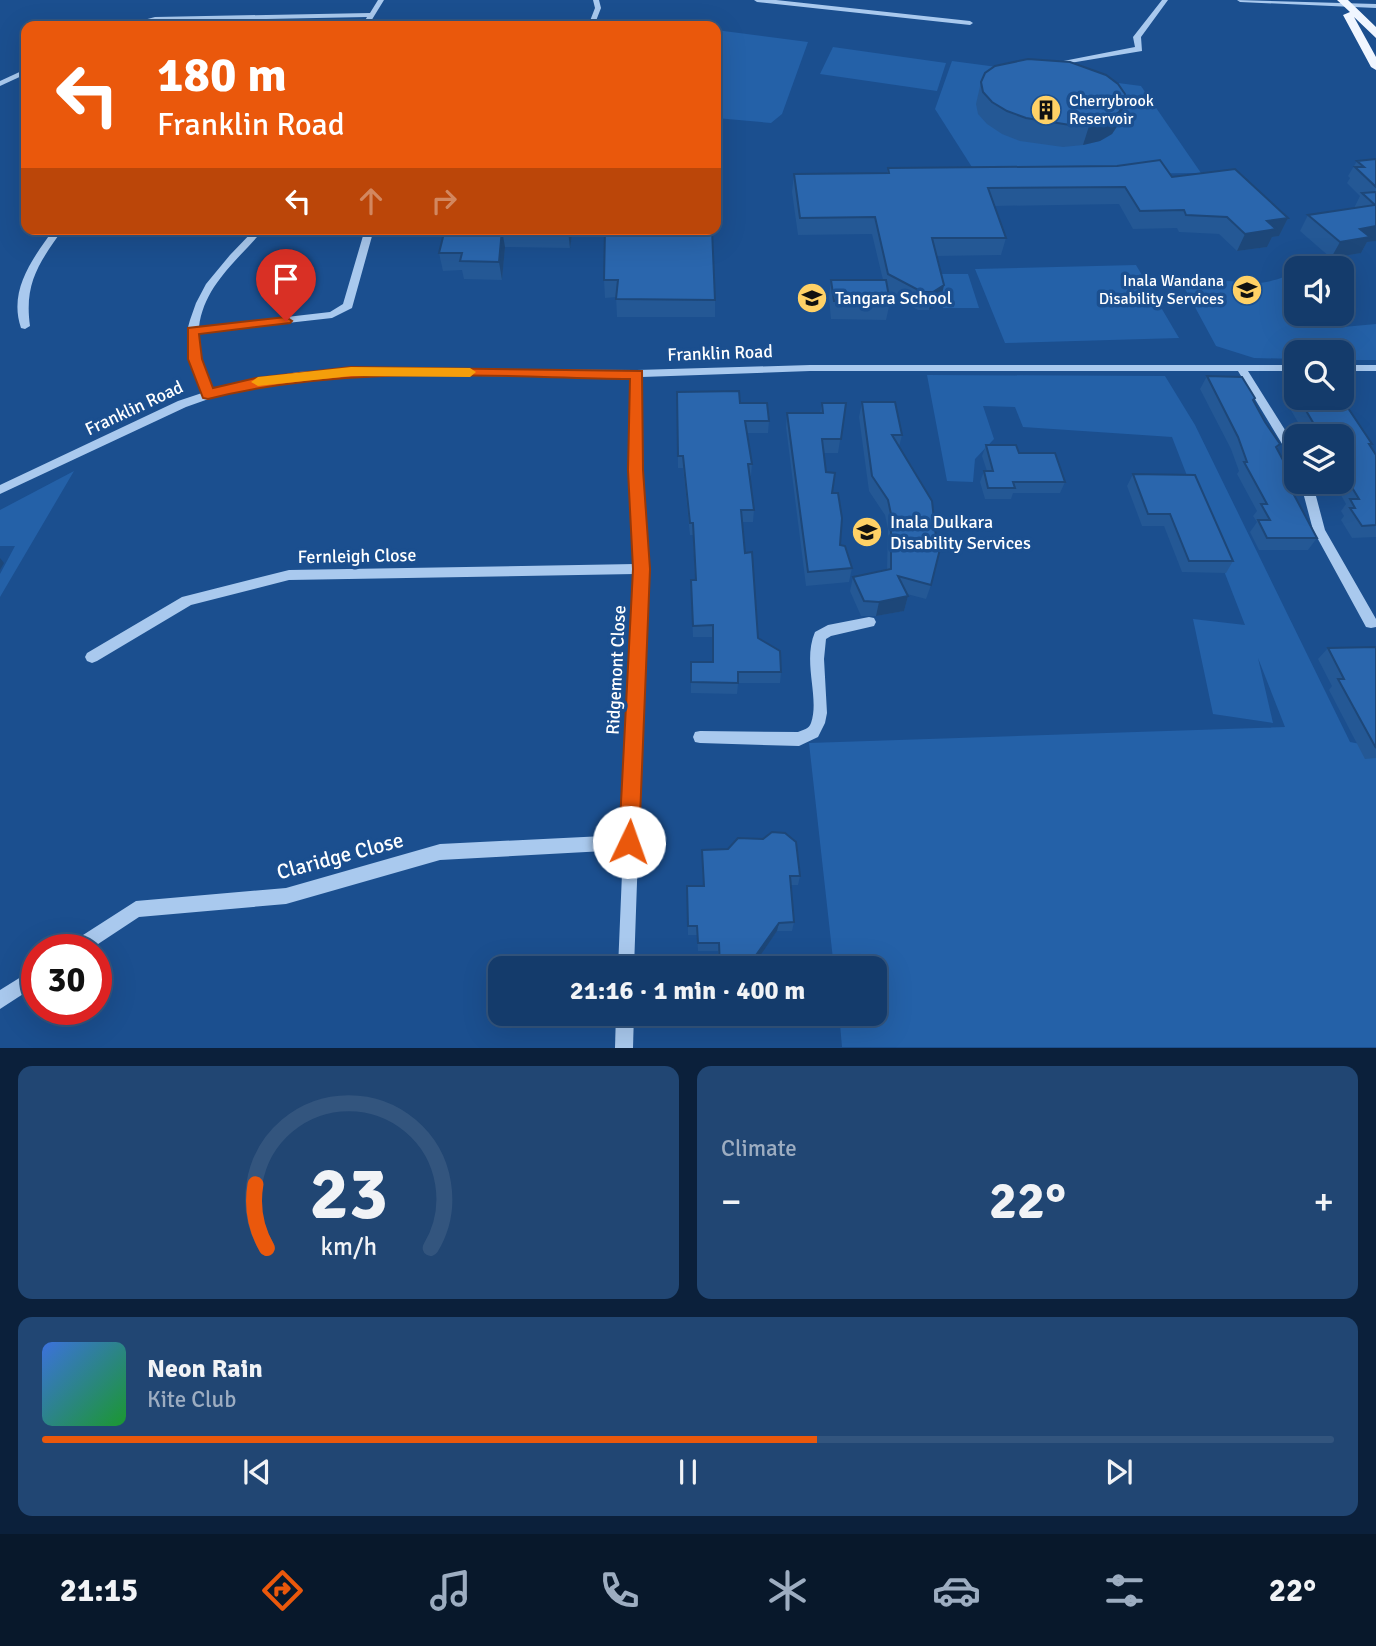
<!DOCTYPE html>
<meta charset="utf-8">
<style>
:root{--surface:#143b6b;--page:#214673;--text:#f1f3f6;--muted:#9dadc1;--line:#33557e;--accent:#ea580c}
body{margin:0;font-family:Signika,sans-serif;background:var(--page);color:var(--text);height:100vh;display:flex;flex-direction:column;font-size:26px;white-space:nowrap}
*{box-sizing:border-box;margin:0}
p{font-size:23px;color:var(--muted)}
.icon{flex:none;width:38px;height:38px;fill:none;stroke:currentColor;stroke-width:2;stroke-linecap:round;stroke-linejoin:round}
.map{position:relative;height:1048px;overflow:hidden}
.sheet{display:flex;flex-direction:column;gap:18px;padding:18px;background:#0b203b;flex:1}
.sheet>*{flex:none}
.banner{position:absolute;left:21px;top:21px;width:700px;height:214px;border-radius:14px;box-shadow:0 7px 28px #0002,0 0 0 2px var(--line);background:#ea580c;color:#fff;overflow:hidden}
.tools{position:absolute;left:1284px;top:256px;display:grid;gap:14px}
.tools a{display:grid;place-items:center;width:70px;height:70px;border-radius:14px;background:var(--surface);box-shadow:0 7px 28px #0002,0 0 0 2px var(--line);font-size:35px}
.speed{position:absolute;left:21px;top:934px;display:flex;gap:14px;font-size:35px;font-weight:700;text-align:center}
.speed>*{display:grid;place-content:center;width:91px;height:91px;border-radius:50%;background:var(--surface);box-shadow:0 7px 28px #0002,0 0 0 2px var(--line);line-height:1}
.speed .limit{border:10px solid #d22;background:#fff;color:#111}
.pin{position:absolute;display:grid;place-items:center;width:60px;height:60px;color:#fff;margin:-72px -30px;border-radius:50% 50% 50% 0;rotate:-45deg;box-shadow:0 0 7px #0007}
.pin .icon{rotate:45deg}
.me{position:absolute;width:77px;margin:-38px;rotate:3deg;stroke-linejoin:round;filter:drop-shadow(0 0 5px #0008)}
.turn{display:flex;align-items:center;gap:24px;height:147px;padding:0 21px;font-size:32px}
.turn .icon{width:91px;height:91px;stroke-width:2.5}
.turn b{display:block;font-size:49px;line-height:60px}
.lanes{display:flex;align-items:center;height:66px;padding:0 21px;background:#0003;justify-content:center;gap:35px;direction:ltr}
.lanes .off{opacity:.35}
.big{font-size:52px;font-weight:800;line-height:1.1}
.sheet .tile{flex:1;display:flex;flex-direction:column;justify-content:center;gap:10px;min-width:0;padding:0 24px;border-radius:14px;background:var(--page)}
.sheet .dial{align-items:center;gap:0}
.dial svg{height:182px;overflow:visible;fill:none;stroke:var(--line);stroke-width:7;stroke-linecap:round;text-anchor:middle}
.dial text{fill:var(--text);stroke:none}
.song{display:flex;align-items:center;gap:21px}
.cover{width:84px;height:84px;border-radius:10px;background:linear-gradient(135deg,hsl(220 70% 55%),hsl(130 70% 35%))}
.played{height:7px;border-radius:4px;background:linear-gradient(90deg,var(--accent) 60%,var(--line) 60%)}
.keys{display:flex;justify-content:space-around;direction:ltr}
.heat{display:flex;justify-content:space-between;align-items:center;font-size:38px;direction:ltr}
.sheet .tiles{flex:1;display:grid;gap:18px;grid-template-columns:1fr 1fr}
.tile:last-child{grid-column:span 2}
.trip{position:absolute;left:488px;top:956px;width:399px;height:70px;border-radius:14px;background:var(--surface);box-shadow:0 7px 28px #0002,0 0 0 2px var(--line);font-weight:800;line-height:70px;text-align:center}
.menu{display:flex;height:112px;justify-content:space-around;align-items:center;background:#08182b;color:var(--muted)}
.menu .icon{width:49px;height:49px}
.menu .current{color:var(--accent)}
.menu b{font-size:32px;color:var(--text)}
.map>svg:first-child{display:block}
.green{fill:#2461a8}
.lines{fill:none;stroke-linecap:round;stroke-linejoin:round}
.minor{fill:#a9c9ee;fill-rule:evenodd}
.major{fill:#f0f6ff;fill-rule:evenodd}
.wall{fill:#245895}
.shaded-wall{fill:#1d4779}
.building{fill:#2a66ad;stroke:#1d4779;stroke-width:2}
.route{fill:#ea580c;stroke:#983908;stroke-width:2}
.slow{fill:#f59e0b}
.labels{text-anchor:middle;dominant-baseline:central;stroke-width:7;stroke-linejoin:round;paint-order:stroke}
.far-poi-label{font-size:16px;fill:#fff;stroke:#1b4f8f;text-anchor:start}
.poi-label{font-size:18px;fill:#fff;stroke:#1b4f8f;text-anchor:start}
.street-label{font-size:18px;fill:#fff;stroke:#1b4f8f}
.near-street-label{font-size:21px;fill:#fff;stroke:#1b4f8f}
</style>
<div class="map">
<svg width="1376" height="1048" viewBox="0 0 1376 1048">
<rect width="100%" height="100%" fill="#1b4f8f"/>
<g class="green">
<polygon points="716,30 808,42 782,114 771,123 716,118"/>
<polygon points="833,47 946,63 937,91 820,74"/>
<polygon points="952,61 1141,86 1201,173 977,175 935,109"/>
<polygon points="1136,265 1179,338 1005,343 975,269"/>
<polygon points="933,274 968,274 979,308 943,308"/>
<path d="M1284 277 1297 284V313H1322L1332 328 1376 324V360H1342V352H1297V359L1254 358 1216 346 1183 285C1192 283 1202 280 1211 280 1242 280 1250 289 1284 277Z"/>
<polygon points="927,375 1165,376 1195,425 1350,742 1376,747 1376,1047 842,1047 839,1013 875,1013 875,968 834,968 809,743 1285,727 1258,658 1273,723 1213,714 1193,619 1245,625 1172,437 1023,427 1015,407 983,406 994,439 975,459 973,482 947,481"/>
<polygon points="74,471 0,597 0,574 15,546 0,546 0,510"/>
</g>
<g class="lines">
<g class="minor">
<polygon points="378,0 384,0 368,26 362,26 367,17 155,21 132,26 121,26 155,17 370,13"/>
<polygon points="593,0 599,0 601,8 594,26 588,26 595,8"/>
<polygon points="754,0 776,0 970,21 973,23 970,25 757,2"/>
<polygon points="1162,0 1168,0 1141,37 1142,51 1052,66 1048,64 1135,47 1133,37"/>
<polygon points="1237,0 1376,4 1376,8 1240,2"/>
<polygon points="26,69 26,74 0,86 0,81"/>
<path d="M54 229H63C39 263 24 283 30 326L25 329 21 328C8 290 33 258 54 229Z"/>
<path d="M255 229H264C239 259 204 285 199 327L330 312 343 304 365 229H374L352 308 332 318 199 333 200 359 212 390 230 384 298 372 351 369 637 370 810 365H1297V371H1248L1297 449V463L1293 462 1238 371H810L642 377 641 470 648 569 634 968H618L623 850 440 860 286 904 139 917 89 950H67L69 944 136 901 286 888 440 844 624 835 635 574 289 580 191 605 97 661 92 663 87 661 85 657 87 653 182 597 289 570 635 564 629 470 632 377 351 375 298 380 231 391 186 407 0 494V485L178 401 202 393 190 359 187 331 190 320 196 303 206 284 230 255Z"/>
<rect x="1342" y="365" width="34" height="6"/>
<polygon points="1300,481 1312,481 1325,530 1376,619 1376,627 1371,628 1366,627 1313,530"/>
<path d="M869 617 874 618 876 622 874 626 831 636 826 639 824 659 827 713 825 723 818 737 799 746 700 743 695 742 693 737 695 732 700 731 798 732C803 730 809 729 811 723 820 697 802 662 815 632L828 625Z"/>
<polygon points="37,967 37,985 0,1009 0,990"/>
<polygon points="616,1013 634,1013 633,1048 615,1048"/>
</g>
<polygon class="major" points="1337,0 1348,0 1376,27 1376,38 1354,17 1376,57 1376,70 1371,67 1343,15 1350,12"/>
</g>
<g class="wall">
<polygon points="981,82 1118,125 1112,134 1100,141 1083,145 1063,147 1020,141 1002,134 987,124 978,114 976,104"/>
<polygon points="1376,159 1376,241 1367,242 1361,253 1331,258 1300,231 1308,215 1354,208 1360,196 1347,183 1350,178 1348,176 1357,161"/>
<polygon points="888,168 1172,177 1288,218 1279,236 1272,237 1267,247 1237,251 1219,234 1179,232 1177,228 1133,229 1119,204 994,206 1006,238 1001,255 937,256 944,285 940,303 929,310 918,310 888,293 890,302 886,320 831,319 829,297 831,280 883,280 872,234 798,235 792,192 794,174 887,173"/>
<polygon points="445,229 573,229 570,248 505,247 502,280 464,279 462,270 443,271 439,253"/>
<polygon points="605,229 715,300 715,317 617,317 616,297 605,298 604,280"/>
<polygon points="1207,376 1254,401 1265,422 1280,444 1277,449 1292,477 1288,484 1317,538 1308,550 1259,550 1250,532 1257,522 1253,516 1257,511 1237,474 1239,471 1231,449 1200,389"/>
<polygon points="1292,378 1297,378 1297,397 1342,397 1348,402 1346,405 1372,444 1370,446 1376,455 1376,537 1352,538 1341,520 1344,516 1341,511 1346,504 1333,481 1342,481 1342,436 1306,436 1288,405 1289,403 1286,398 1288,395 1285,391"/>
<polygon points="677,392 740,403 769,421 768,433 747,433 752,464 751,476 749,476 754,510 753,522 742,522 745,553 758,638 781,672 780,683 738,683 737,694 691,693 691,662 713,662 713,637 693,637 691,592 695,580 693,535 690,535 683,468 678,468"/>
<polygon points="862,402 902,435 899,447 931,585 926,599 907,594 908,596 904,611 876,616 861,616 850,591 853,577 887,570 888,529 885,515 869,491 859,417"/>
<polygon points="822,403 846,403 838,453 824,453 826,472 832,493 840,545 852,568 849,582 806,586 786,427 787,413 820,413"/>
<polygon points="986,445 1019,453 1065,482 1060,493 1013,493 1011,499 985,499 980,482 984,471 987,471 982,456"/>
<polygon points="1133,474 1233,561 1226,573 1182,572 1164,526 1142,526 1127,486"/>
<polygon points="1376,647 1376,758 1365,759 1329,690 1332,686 1318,659 1328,648"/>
<polygon points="702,850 800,876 798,885 791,885 794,922 792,931 777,931 758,958 796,968 719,968 718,951 698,951 697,935 688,935 687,886 703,886"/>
<polygon points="708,1013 803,1013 803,1015 751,1014 750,1028 708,1028"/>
</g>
<g class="shaded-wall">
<polygon points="1125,103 1118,125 1112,134 1100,141 1083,145 1090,123"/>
<polygon points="1288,218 1279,236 1272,237 1267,247 1237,251 1245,234 1267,221"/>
<polygon points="1376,226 1376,241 1367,242 1361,253 1331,258 1340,242 1360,229"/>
<polygon points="568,229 573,229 570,248 568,231"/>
<polygon points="502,230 505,247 502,280 499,262"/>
<polygon points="944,285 940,303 929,310 933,292"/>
<polygon points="0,558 4,563 0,570"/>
<polygon points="908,596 904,611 876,616 879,602"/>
<polygon points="779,923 777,931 753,966 754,958"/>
</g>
<g class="building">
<polygon points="1028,59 1070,62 1106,75 1118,84 1125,94 1125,103 1119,112 1107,119 1090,123 1070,125 1026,118 1007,111 992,102 983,92 981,82 985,73 995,66"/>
<polygon points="1376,159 1376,187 1355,167 1364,167 1357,161"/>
<polygon points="1160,160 1172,177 1235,169 1288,218 1267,221 1276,229 1245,234 1227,217 1186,215 1184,210 1140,211 1125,187 988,188 1006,238 932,238 944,285 933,292 922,292 888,274 875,217 800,218 794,174 889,173 888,168 1117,166"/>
<polygon points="1376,192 1376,226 1360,229 1370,237 1340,242 1308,215 1375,205 1362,193"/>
<polygon points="445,229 568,229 568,231 502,230 499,262 460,261 462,253 439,253"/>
<polygon points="605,229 712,229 715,300 616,299 618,280 604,280"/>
<polygon points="831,280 886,280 890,302 834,301"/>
<polygon points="1207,376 1242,377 1255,398 1253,400 1265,422 1280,444 1276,447 1292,477 1285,478 1317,538 1267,538 1258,520 1270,520 1261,504 1267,504 1244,462 1247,462 1238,437"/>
<polygon points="1292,378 1297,378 1297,391 1294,385 1297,385"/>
<polygon points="739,391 740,403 767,403 769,421 745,421 752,464 748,464 754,510 741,510 745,553 752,552 758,638 780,651 781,672 738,672 738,683 691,682 691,662 713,662 713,625 693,626 691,580 696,580 693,523 690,523 683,456 678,456 677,392"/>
<polygon points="1342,394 1348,402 1344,402 1372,444 1369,444 1376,455 1376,525 1362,526 1350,508 1355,508 1350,499 1359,499 1342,471 1342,436 1321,436 1298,397 1342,397"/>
<polygon points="862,402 895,402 902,435 892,435 932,501 936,537 943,537 931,585 898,576 908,596 879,602 864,601 853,577 891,569 891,514 888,500 872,476"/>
<polygon points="822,403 846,403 841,439 822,439 826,472 835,473 832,493 838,493 842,518 840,545 845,546 852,568 808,572 787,413 823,413"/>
<polygon points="986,445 1016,445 1019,453 1055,453 1065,482 1013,482 1015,488 988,488 984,471 993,471"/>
<polygon points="1133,474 1195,475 1233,561 1189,561 1170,514 1148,514"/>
<polygon points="1376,647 1376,748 1338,679 1344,679 1328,648"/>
<polygon points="772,832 785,833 796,842 800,876 790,876 794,922 779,923 754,958 796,958 796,968 720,968 719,943 698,943 697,926 688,926 687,886 704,886 702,850 728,849 738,838 763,839"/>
<polygon points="708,1013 751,1013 751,1021 708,1020"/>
</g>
<path class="route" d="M286 317 292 321 290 323 199 334 202 359 213 388 256 378 351 367 642 371 643 470 650 569 639 842 636 849 629 852 622 849 619 842 633 569 628 470 630 379C490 377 345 364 208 399L203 398 188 359V328Z"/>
<polygon class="slow" points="351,367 470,368 476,372 470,377 351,376 258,386 251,382 258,377"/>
<defs>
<g id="building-disc" transform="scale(1.575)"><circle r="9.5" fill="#ffd166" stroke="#1b4f8f"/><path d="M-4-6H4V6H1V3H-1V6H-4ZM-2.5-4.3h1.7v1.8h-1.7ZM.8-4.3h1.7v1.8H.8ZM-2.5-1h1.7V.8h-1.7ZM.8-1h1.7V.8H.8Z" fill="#111"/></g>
<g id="school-disc" transform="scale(1.575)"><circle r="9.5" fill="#ffd166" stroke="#1b4f8f"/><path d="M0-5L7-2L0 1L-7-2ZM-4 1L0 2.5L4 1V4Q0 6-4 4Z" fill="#111"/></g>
<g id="university-disc" transform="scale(1.575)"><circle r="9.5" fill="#ffd166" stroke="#1b4f8f"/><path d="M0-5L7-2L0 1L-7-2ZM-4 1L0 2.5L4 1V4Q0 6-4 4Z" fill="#111"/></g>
</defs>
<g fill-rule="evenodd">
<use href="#building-disc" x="1046" y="110"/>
<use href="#school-disc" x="1247" y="290"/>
<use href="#school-disc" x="812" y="298"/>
<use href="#university-disc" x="867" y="532"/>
</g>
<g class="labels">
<g class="far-poi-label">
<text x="1069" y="101">Cherrybrook<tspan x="1069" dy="18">Reservoir</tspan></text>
<text x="1224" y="281" text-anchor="end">Inala Wandana<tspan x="1224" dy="18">Disability Services</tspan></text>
</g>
<g class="poi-label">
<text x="835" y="298">Tangara School</text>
<text x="890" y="522">Inala Dulkara<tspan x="890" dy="21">Disability Services</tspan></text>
</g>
<g class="street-label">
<text transform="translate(720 353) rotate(-2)">Franklin Road</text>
<text transform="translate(134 408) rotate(-25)">Franklin Road</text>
<text transform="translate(357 556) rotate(-1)">Fernleigh Close</text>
<text transform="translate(616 670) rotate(-87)">Ridgemont Close</text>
</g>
<g class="near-street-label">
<text transform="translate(340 856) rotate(-15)">Claridge Close</text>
</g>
</g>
</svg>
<div class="tools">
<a><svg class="icon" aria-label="sound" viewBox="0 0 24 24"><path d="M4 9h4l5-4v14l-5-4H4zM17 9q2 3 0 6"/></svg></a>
<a><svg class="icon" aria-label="search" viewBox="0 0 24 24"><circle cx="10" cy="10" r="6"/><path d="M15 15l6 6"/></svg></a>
<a><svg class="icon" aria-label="layers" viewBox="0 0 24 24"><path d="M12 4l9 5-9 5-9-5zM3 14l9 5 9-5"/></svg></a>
</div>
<div class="speed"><div class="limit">30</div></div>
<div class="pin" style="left:286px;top:321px;background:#d93025"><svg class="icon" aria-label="arrive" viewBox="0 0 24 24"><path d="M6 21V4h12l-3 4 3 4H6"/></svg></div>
<svg class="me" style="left:629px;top:842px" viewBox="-20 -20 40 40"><circle r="19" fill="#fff"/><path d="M0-13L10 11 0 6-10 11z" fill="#ea580c"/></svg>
<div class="trip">21:16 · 1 min · 400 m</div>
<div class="banner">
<div class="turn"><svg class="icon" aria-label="left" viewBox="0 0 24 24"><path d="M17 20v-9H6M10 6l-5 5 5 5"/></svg><div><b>180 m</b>Franklin Road</div></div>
<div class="lanes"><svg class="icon" aria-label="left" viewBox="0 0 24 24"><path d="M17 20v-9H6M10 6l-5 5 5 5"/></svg><svg class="icon off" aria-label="ahead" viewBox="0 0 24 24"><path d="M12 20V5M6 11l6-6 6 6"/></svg><svg class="icon off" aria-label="right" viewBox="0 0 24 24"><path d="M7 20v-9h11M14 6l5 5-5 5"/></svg></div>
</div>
</div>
<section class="sheet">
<div class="tiles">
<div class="tile dial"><svg viewBox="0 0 100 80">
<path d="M14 69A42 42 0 1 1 86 69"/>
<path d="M14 69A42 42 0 0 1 9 41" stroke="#ea580c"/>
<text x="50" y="56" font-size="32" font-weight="700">23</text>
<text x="50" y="72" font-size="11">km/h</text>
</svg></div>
<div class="tile"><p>Climate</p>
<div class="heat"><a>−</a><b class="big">22°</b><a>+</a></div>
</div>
<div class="tile">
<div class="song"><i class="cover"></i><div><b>Neon Rain</b><p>Kite Club</p></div></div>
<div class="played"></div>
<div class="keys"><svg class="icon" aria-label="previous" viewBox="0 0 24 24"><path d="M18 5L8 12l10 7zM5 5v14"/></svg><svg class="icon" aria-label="pause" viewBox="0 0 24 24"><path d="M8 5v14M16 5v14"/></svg><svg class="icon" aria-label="next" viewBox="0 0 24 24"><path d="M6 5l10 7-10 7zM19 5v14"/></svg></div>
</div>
</div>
</section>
<nav class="menu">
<b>21:15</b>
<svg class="icon current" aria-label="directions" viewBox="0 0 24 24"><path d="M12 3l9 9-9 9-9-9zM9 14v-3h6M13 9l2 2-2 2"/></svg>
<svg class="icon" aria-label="music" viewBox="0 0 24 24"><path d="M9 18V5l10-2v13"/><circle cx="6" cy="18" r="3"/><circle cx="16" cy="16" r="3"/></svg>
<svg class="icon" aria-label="phone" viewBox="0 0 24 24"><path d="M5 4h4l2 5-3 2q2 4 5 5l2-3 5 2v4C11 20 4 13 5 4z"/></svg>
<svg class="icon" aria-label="climate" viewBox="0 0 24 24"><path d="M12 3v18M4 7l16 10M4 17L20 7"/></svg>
<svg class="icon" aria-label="car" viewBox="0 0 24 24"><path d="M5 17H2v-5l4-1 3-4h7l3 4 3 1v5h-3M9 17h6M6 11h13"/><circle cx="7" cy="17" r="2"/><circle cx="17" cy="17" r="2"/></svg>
<svg class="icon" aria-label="filters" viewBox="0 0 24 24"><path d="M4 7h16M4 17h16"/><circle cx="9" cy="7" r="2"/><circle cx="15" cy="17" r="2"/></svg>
<b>22°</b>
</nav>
